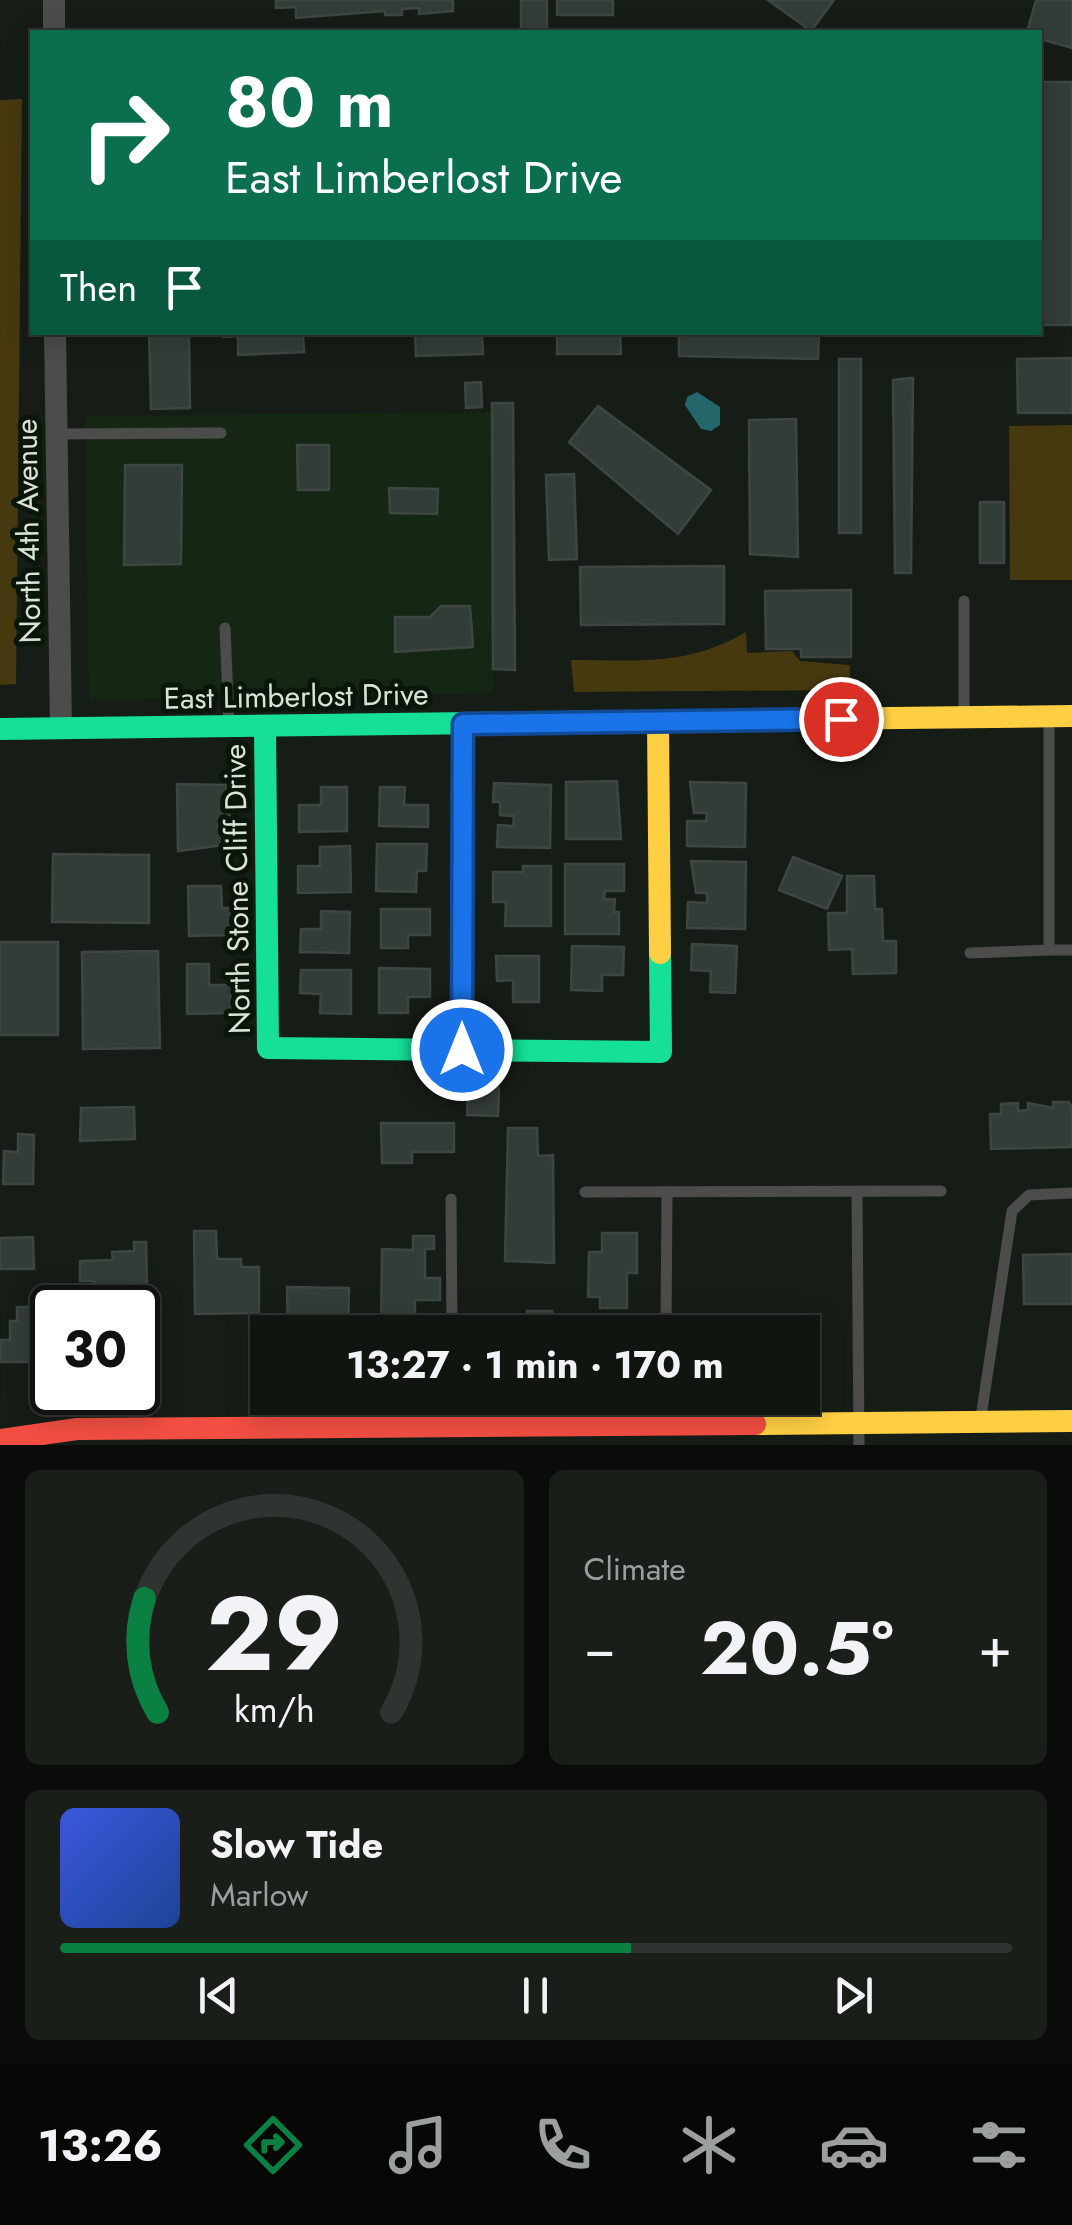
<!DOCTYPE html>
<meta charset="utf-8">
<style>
:root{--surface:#101510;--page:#191e19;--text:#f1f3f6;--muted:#9c9f9f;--line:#303430;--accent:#0b8043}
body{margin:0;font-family:Jost,sans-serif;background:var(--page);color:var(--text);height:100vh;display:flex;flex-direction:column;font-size:38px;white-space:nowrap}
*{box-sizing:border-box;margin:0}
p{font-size:32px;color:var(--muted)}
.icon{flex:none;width:55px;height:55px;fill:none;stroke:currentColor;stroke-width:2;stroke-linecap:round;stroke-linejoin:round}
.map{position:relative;height:1445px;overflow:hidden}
.panel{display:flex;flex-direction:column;gap:25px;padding:25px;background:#090c09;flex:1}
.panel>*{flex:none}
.banner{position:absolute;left:30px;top:30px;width:1012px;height:305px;border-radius:0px;box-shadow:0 5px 25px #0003,0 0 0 2px var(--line);background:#0b6e4f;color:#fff;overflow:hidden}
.speed{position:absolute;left:30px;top:1285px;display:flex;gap:20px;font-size:50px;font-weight:700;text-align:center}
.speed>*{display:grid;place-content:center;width:130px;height:130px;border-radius:50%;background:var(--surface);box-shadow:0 5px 25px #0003,0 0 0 2px var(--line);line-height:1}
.speed .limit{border:5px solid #111;border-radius:15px;background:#fff;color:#111}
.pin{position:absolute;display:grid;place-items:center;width:85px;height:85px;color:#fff;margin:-42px;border:5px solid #fff;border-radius:50%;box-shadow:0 2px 10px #0007}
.me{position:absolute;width:110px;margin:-55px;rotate:0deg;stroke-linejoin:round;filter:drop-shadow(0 0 8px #0008)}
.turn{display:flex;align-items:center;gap:35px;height:210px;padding:0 30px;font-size:45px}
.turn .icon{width:130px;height:130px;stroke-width:2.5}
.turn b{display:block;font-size:70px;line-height:85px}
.then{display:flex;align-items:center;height:95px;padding:0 30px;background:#0003;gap:20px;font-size:38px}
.big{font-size:75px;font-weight:700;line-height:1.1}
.panel .widget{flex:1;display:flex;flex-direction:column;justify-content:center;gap:15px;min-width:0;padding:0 35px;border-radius:15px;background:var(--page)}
.panel .dial{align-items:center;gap:0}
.dial svg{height:260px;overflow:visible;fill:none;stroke:var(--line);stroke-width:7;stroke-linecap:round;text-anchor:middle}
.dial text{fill:var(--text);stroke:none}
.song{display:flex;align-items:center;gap:30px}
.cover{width:120px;height:120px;border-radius:15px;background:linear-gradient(135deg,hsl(230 70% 55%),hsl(220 70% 35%))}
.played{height:10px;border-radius:5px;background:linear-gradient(90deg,var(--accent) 60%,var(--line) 60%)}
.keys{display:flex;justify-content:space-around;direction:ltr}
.heat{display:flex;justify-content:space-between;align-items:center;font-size:55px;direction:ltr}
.panel .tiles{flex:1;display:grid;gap:25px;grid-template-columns:1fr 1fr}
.widget:last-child{grid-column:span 2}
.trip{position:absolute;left:250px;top:1315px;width:570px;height:100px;border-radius:0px;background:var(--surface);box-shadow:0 5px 25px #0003,0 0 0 2px var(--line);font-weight:700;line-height:100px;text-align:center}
.dock{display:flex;height:160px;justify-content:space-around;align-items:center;background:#060806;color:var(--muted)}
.dock .icon{width:70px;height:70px}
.dock .active{color:var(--accent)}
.dock b{font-size:45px;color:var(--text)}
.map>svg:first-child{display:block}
.built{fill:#152615}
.green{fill:#463910}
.water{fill:#24676b}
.building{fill:#333d38;stroke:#3f4642;stroke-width:2.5}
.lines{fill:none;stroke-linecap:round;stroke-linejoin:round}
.lane{stroke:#4c4d4a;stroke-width:11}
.street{stroke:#4c4d4a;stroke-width:22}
.fast{stroke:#16e098;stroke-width:22}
.slow{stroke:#ffcf43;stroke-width:22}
.jam{stroke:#f24e42;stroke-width:22}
.route-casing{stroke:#114b97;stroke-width:25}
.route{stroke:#1a73e8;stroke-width:18}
.labels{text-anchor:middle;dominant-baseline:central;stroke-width:10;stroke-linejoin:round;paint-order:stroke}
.street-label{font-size:30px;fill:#dae3da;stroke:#0a160a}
</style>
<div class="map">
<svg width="1072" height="1445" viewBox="0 0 1072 1445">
<rect width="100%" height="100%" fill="#161c16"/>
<polygon class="built" points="492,412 493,693 89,701 85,416"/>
<g class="green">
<polygon points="22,99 16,684 0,685 0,100"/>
<polygon points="1072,425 1072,580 1010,580 1009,426"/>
<path d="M746 632 747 653 792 651 800 661 850 665 849 690 574 692 571 660C639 660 685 667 746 632Z"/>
</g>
<polygon class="water" points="697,392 720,407 720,425 711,431 701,429 685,405 687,397"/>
<g class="building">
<polygon points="276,0 453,0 453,11 419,14 419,8 402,9 402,15 385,15 385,11 296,18 296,7 276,8"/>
<rect x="521" y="0" width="26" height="32"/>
<rect x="557" y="0" width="56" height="15"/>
<polygon points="768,0 834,0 811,31"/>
<polygon points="1036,0 1072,0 1072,48 1040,39 1040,32 1027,32"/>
<rect x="1040" y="82" width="32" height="243"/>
<polygon points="149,332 189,332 190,408 151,409"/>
<polygon points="223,332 303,332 304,352 238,355 238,336 223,337"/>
<polygon points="415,332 482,332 483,354 416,356"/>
<polygon points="557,332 620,332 621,354 557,354"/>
<polygon points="679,332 819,332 818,359 679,356"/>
<polygon points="1072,358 1072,413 1018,413 1017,359"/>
<rect x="839" y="359" width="22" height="174"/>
<polygon points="913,378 911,573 895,573 893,380"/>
<polygon points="481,382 482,407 466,408 465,383"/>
<polygon points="492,403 513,403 515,670 493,669"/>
<polygon points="598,406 711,490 678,534 569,442"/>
<polygon points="796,419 798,557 750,554 749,420"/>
<polygon points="297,445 329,445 329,490 298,490"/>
<polygon points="125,465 182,465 181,564 124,565"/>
<polygon points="574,474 577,559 549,560 546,475"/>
<polygon points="389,488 438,489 437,514 390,513"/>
<rect x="980" y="502" width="24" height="61"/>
<polygon points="724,566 724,624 581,625 580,567"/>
<polygon points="851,590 851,657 801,657 801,649 766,649 765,591"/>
<polygon points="441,606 470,606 473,647 395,652 395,617 430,617"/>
<polygon points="617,781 621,839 566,839 566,782"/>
<polygon points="690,782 746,783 745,847 687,846 687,821 706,821 707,813 694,813"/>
<polygon points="494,783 551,785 550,848 497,847 498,825 513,826 514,816 500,815 500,802 493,802"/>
<polygon points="177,784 226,785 233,844 178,851"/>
<polygon points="321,787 347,787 347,831 299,832 299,805 321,805"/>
<polygon points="380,787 405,787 404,805 428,805 428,827 379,826"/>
<polygon points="377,844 427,844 426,871 417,871 416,892 376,891"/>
<polygon points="350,846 351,892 298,893 298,866 320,866 320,847"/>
<polygon points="53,854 149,855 149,923 52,922"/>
<polygon points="793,857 842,876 827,909 779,890"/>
<polygon points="691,861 746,862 745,929 687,928 688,902 707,903 707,893 696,893"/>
<polygon points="565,864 624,864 624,891 605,891 604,899 615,899 614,912 619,912 619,934 565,934"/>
<polygon points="523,866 551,866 551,926 505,926 506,902 493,902 493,872 523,872"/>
<polygon points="847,876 874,876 875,909 882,909 883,941 896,941 896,973 853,974 852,949 829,950 828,913 847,913"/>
<polygon points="188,886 221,886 222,908 231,908 231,935 189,936"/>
<polygon points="381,909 430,909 430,935 408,935 408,948 381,948"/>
<polygon points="321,911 350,912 349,953 300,952 301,929 321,929"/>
<rect x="0" y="942" width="58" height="93"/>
<polygon points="692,944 737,946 735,993 710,992 711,971 691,970"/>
<polygon points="572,946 624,947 623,975 602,975 602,991 571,990"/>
<polygon points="158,951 160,1048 83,1049 82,952"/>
<polygon points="496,956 539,956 539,1002 513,1002 513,980 497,981"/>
<polygon points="187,964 209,964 209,985 231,985 231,1013 187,1014"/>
<polygon points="379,968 430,969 430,997 408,997 408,1013 379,1013"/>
<polygon points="301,970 351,970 351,1014 320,1013 321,994 300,993"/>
<polygon points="468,1088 499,1088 498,1116 467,1115"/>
<polygon points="1053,1102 1069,1102 1072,1108 1072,1147 991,1149 990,1114 1001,1114 1001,1104 1018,1103 1018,1111 1028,1110 1028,1103 1053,1108"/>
<polygon points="134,1107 135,1139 80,1141 81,1108"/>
<polygon points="381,1123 454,1123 454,1152 412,1152 412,1163 382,1163"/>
<polygon points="508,1128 537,1128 538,1156 553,1155 554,1263 505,1261"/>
<polygon points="18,1134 34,1135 33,1184 3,1184 4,1151 18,1152"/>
<polygon points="194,1231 216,1231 217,1259 241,1259 241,1267 259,1267 259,1313 195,1314"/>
<polygon points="602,1233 637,1233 637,1273 627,1273 627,1308 600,1308 600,1297 588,1297 589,1252 602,1252"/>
<polygon points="413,1236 434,1236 434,1249 425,1249 425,1278 440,1278 440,1300 415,1300 415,1320 423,1320 423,1332 381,1332 382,1249 413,1250"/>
<polygon points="33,1237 34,1269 0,1269 0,1238"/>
<polygon points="134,1242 146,1242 147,1284 132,1284 132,1308 95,1308 94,1281 80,1281 80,1261 113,1260 112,1252 134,1251"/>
<polygon points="1072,1254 1072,1304 1024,1304 1023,1255"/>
<polygon points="287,1287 349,1288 348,1332 288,1332"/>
<polygon points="17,1307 38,1307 42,1362 0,1362 0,1340 10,1340 10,1321 17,1321"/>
<rect x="527" y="1311" width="25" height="21"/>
</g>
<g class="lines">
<g class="lane">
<polyline points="56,434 221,433"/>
<polyline points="964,601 964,713"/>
<polyline points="225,628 229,724"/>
<polyline points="1049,950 1072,950"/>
<polyline points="970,953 1049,950 1049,720"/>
<polyline points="857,1191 859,1445"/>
<polyline points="585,1192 941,1191"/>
<polyline points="451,1199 452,1332"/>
<polyline points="666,1332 667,1192"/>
<polyline points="452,1398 452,1424"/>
<polyline points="666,1398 666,1419"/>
<polyline points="981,1417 1012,1211 1029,1195 1072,1193"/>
</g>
<g class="street">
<polyline points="54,0 54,32"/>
<polyline points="55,332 61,728"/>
<polyline points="462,1050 463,724"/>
</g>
<g class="fast">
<polyline points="265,726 268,1048 661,1052 660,953"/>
<polyline points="0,729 640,721"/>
</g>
<g class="slow">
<polyline points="640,721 1072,716"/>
<polyline points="658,721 660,953"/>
<polyline points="755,1424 1072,1421"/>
</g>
<polyline class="jam" points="0,1440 77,1429 755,1424"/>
</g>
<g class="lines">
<g class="route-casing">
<polyline id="route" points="462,1050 463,724 841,719"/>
</g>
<use href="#route" class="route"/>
</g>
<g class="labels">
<g class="street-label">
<text transform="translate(28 531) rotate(-91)">North 4th Avenue</text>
<text transform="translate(296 696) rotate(-1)">East Limberlost Drive</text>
<text transform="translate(237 889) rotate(-91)">North Stone Cliff Drive</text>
</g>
</g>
</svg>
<div class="speed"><div class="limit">30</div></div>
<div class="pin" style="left:841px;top:719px;background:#d93025"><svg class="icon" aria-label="arrive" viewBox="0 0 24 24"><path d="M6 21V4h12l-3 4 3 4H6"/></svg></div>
<svg class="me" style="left:462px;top:1050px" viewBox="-20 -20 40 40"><circle r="17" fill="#1a73e8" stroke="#fff" stroke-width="3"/><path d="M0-11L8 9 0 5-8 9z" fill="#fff"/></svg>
<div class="trip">13:27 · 1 min · 170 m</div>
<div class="banner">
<div class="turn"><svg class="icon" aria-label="right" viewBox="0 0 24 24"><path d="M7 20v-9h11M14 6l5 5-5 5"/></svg><div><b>80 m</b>East Limberlost Drive</div></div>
<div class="then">Then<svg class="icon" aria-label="arrive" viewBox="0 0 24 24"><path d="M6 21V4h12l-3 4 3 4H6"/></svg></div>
</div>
</div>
<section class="panel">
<div class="tiles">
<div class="widget dial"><svg viewBox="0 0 100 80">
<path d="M14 69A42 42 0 1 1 86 69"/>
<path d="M14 69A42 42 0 0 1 10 34" stroke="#0b8043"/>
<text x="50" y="56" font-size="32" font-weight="700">29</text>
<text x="50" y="72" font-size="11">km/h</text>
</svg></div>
<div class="widget"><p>Climate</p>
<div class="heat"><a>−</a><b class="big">20.5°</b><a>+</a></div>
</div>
<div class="widget">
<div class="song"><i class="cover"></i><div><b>Slow Tide</b><p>Marlow</p></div></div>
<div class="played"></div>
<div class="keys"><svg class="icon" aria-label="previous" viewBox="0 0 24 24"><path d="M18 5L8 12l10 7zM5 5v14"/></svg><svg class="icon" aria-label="pause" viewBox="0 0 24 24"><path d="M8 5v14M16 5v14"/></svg><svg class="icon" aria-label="next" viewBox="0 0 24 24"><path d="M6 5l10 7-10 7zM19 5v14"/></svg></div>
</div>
</div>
</section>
<nav class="dock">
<b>13:26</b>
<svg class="icon active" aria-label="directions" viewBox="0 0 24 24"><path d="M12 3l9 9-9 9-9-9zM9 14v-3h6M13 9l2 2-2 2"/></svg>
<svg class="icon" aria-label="music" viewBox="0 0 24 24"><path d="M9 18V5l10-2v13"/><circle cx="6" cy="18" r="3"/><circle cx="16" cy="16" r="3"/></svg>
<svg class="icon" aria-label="phone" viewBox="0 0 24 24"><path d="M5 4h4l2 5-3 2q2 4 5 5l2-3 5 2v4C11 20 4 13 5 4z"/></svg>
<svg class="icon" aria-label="climate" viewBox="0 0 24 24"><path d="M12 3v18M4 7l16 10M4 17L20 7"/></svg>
<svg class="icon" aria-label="car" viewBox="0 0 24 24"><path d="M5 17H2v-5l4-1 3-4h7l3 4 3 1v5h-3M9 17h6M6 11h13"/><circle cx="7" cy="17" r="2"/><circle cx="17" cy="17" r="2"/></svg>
<svg class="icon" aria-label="filters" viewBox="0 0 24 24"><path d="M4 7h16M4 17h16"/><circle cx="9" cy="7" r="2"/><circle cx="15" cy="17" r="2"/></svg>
</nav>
